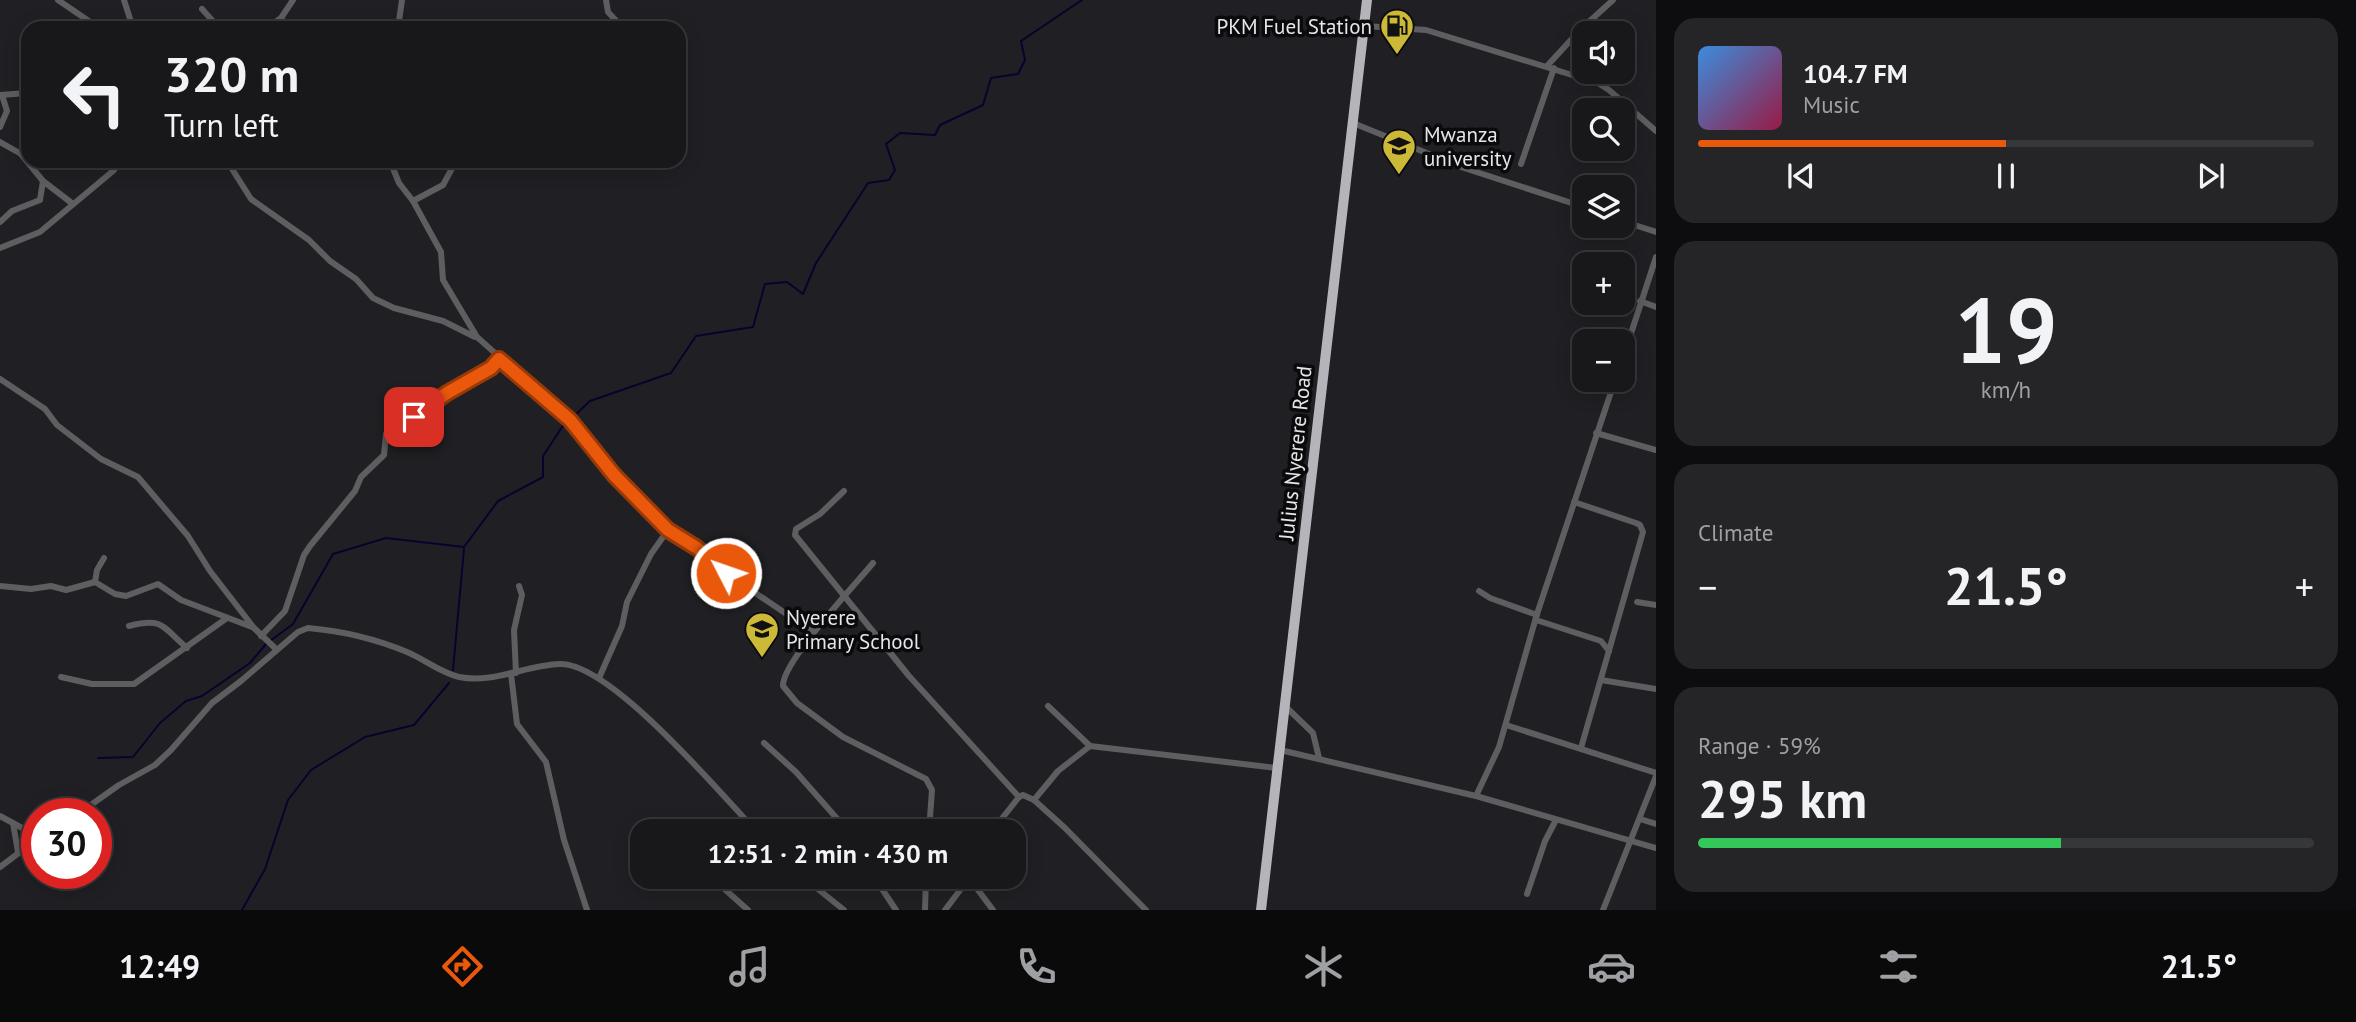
<!DOCTYPE html>
<meta charset="utf-8">
<style>
:root{--surface:#18181b;--page:#252528;--text:#f1f3f6;--muted:#9fa0a3;--line:#36373a;--accent:#ea580c}
body{margin:0;font-family:"PT Sans",sans-serif;background:var(--page);color:var(--text);height:100vh;display:flex;flex-direction:column;font-size:26px;white-space:nowrap}
*{box-sizing:border-box;margin:0}
p{font-size:23px;color:var(--muted)}
.icon{flex:none;width:38px;height:38px;fill:none;stroke:currentColor;stroke-width:2;stroke-linecap:round;stroke-linejoin:round}
.map{position:relative;flex:1;overflow:hidden}
.sheet{display:flex;flex-direction:column;gap:18px;padding:18px;background:#0d0d0f;width:700px}
.sheet>*{flex:none}
.hud{position:absolute;left:21px;top:21px;width:665px;height:147px;border-radius:21px;box-shadow:0 4px 18px #0003,0 0 0 2px var(--line);background:#18181b;color:var(--text);overflow:hidden}
.controls{position:absolute;left:1572px;top:21px;display:grid;gap:14px}
.controls a{display:grid;place-items:center;width:63px;height:63px;border-radius:14px;background:var(--surface);box-shadow:0 4px 18px #0003,0 0 0 2px var(--line);font-size:35px}
.speed{position:absolute;left:21px;top:798px;display:flex;gap:14px;font-size:35px;font-weight:700;text-align:center}
.speed>*{display:grid;place-content:center;width:91px;height:91px;border-radius:50%;background:var(--surface);box-shadow:0 4px 18px #0003,0 0 0 2px var(--line);line-height:1}
.speed .limit{border:10px solid #d22;background:#fff;color:#111}
.pin{position:absolute;display:grid;place-items:center;width:60px;height:60px;color:#fff;margin:-30px;border-radius:14px;box-shadow:0 4px 10px #0006}
.me{position:absolute;width:77px;margin:-38px;rotate:311deg;stroke-linejoin:round;filter:drop-shadow(0 0 5px #0008)}
.turn{display:flex;align-items:center;gap:24px;height:147px;padding:0 28px;font-size:32px}
.turn .icon{width:91px;height:91px;stroke-width:2.5}
.turn b{display:block;font-size:49px;line-height:60px}
.big{font-size:52px;font-weight:800;line-height:1.1}
.sheet .widget{flex:1;display:flex;flex-direction:column;justify-content:center;gap:10px;min-width:0;padding:0 24px;border-radius:21px;background:var(--page)}
.sheet .dial{align-items:center;gap:0}
.dial b{font-size:91px;line-height:1}
.song{display:flex;align-items:center;gap:21px}
.cover{width:84px;height:84px;border-radius:10px;background:linear-gradient(135deg,hsl(210 70% 55%),hsl(340 70% 35%))}
.played{height:7px;border-radius:4px;background:linear-gradient(90deg,var(--accent) 50%,var(--line) 50%)}
.keys{display:flex;justify-content:space-around;direction:ltr}
.heat{display:flex;justify-content:space-between;align-items:center;font-size:38px;direction:ltr}
.charge{height:10px;border-radius:5px;background:linear-gradient(90deg,#34c759 59%,var(--line) 0)}
.trip{position:absolute;left:630px;top:819px;width:396px;height:70px;border-radius:21px;background:var(--surface);box-shadow:0 4px 18px #0003,0 0 0 2px var(--line);font-weight:800;line-height:70px;text-align:center}
.menu{display:flex;height:112px;justify-content:space-around;align-items:center;background:#0a0a0b;color:var(--muted)}
.menu .icon{width:49px;height:49px}
.menu .active{color:var(--accent)}
.menu b{font-size:32px;color:var(--text)}
main{display:flex;flex:1;min-height:0}
.map>svg:first-child{display:block}
.lines{fill:none;stroke-linecap:round;stroke-linejoin:round}
.stream{stroke:#0b012d;stroke-width:2}
.minor{stroke:#5e5e60;stroke-width:6}
.highway{stroke:#b4b4ba;stroke-width:10}
.route-casing{stroke:#983908;stroke-width:18}
.route{stroke:#ea580c;stroke-width:12}
.labels{text-anchor:middle;dominant-baseline:central;stroke-width:7;stroke-linejoin:round;paint-order:stroke}
.poi-label{font-size:21px;fill:#e6e6e9;stroke:#0a0a0c;text-anchor:start}
.street-label{font-size:21px;fill:#e6e6e9;stroke:#0a0a0c}
</style>
<main>
<div class="map">
<svg width="1656" height="910" viewBox="0 0 1656 910">
<rect width="100%" height="100%" fill="#202024"/>
<g class="lines">
<g class="stream">
<polyline points="573,417 590,401 671,373 696,336 753,327 765,284 787,282 803,294 816,263 868,183 889,180 895,170 886,144 900,133 935,135 940,125 983,105 991,78 1018,74 1025,60 1021,41 1082,0"/>
<polyline points="270,641 293,624 333,554 386,538 464,547 498,501 543,477 543,456 564,424"/>
<polyline points="453,670 464,549"/>
<polyline points="98,758 133,757 160,723 186,701 202,696 250,663 266,644"/>
<polyline points="242,910 265,869 288,800 311,770 365,737 414,725 449,683"/>
</g>
<g class="minor">
<polyline points="58,0 99,28"/>
<polyline points="124,0 133,28"/>
<polyline points="606,0 608,12 623,28"/>
<polyline points="202,9 219,28"/>
<polyline points="281,18 289,28"/>
<polyline points="1365,26 1426,30 1598,83 1609,90 1656,131"/>
<polyline points="267,28 281,18 293,0"/>
<polyline points="398,28 402,0"/>
<polyline points="1547,66 1580,30 1613,0"/>
<polyline points="0,95 28,93"/>
<polyline points="1353,123 1461,167 1584,207"/>
<polyline points="0,127 7,111 2,95"/>
<polyline points="0,142 23,155"/>
<polyline points="105,161 113,171"/>
<polyline points="227,161 251,199 309,240 330,261 356,279 373,298 394,308 443,321 475,337"/>
<polyline points="390,161 399,183 413,201 441,252 443,280 477,337 570,420 614,475 668,530 697,548 720,569 813,632"/>
<polyline points="1521,164 1554,68"/>
<polyline points="43,181 73,204"/>
<polyline points="413,201 443,185 456,161"/>
<polyline points="1622,221 1656,232"/>
<polyline points="0,222 12,211 40,200 43,181 21,154"/>
<polyline points="0,248 40,232 113,171 121,161"/>
<polyline points="1640,301 1656,307"/>
<polyline points="1622,361 1656,257"/>
<polyline points="0,379 45,409 57,425 101,459 138,477 188,536 210,571 254,628 276,649"/>
<polyline points="1596,433 1656,450"/>
<polyline points="844,491 820,514 796,529 795,535 909,676 1019,797"/>
<polyline points="1574,502 1636,523 1640,525 1643,532 1581,748"/>
<path d="M873 563C855 585 782 662 783 686L797 703 843 737 926 779 932 790 929 831"/>
<polyline points="95,582 97,570 104,558"/>
<polyline points="0,586 31,589 51,586 66,590 95,582 115,594 126,596 158,584 181,600 252,627"/>
<polyline points="1479,591 1490,598 1537,615"/>
<polyline points="1637,602 1656,605"/>
<polyline points="1536,620 1601,641 1609,651"/>
<path d="M129 626C164 617 162 627 187 648"/>
<polyline points="261,636 285,611 304,555 310,546 355,491 361,477 384,455 386,434 406,423 447,393 491,367 499,359"/>
<polyline points="516,673 514,630 522,595 519,586"/>
<polyline points="511,674 517,724 546,762 564,840 587,910"/>
<polyline points="61,677 92,684 134,684 227,618"/>
<polyline points="599,678 622,626 627,602 651,554 668,530"/>
<polyline points="1601,680 1656,689"/>
<polyline points="1048,706 1090,746"/>
<polyline points="1286,707 1313,733 1319,758"/>
<polyline points="1506,725 1656,773"/>
<polyline points="764,743 796,772 848,831"/>
<polyline points="1280,750 1476,796 1499,747 1537,614 1615,380"/>
<polyline points="1476,796 1656,848"/>
<polyline points="1019,797 1023,795 1034,800 1065,828 1146,910"/>
<polyline points="1034,800 1058,771 1090,746 1277,768"/>
<path d="M78 814 119 785 155 765 171 750 212 703 241 681 298 632 308 628C342 631 376 639 407 652 424 659 441 673 459 677 493 684 526 665 560 664 611 663 720 793 756 831"/>
<polyline points="0,816 24,829 37,840"/>
<polyline points="1640,819 1656,824"/>
<polyline points="13,823 18,852"/>
<polyline points="657,826 663,831"/>
<polyline points="992,831 1019,797"/>
<polyline points="0,867 36,840"/>
<polyline points="711,877 748,910"/>
<polyline points="803,877 844,910"/>
<polyline points="874,877 896,910"/>
<polyline points="969,878 993,910"/>
<polyline points="1527,894 1545,841 1556,820"/>
<polyline points="925,910 926,877"/>
<polyline points="945,910 970,877"/>
<polyline points="1603,910 1656,776"/>
</g>
<polyline class="highway" points="1261,910 1367,0"/>
</g>
<g class="lines">
<g class="route-casing">
<polyline id="route" points="414,417 447,393 491,368 499,359 570,420 614,475 668,530 697,548 726,573"/>
</g>
<use href="#route" class="route"/>
</g>
<defs>
<g id="fuel-pin" transform="scale(1.75)"><path d="M0 17L-7.5 6A9.5 9.5 0 1 1 7.5 6Z" fill="#ccb938" stroke="#0a0a0c"/><path d="M-5.5-6h7V0h2V4h1.3V-2.5L3-4.5l.8-.8L6-3V5H2.5V1h-1V6h-7ZM-4.2-4.7v3.2H.2V-4.7Z" fill="#111"/></g>
<g id="university-pin" transform="scale(1.75)"><path d="M0 17L-7.5 6A9.5 9.5 0 1 1 7.5 6Z" fill="#ccb938" stroke="#0a0a0c"/><path d="M0-5L7-2L0 1L-7-2ZM-4 1L0 2.5L4 1V4Q0 6-4 4Z" fill="#111"/></g>
<g id="school-pin" transform="scale(1.75)"><path d="M0 17L-7.5 6A9.5 9.5 0 1 1 7.5 6Z" fill="#ccb938" stroke="#0a0a0c"/><path d="M0-5L7-2L0 1L-7-2ZM-4 1L0 2.5L4 1V4Q0 6-4 4Z" fill="#111"/></g>
</defs>
<g fill-rule="evenodd">
<use href="#fuel-pin" x="1397" y="26"/>
<use href="#university-pin" x="1399" y="146"/>
<use href="#school-pin" x="762" y="629"/>
</g>
<g class="labels">
<g class="poi-label">
<text x="1372" y="26" text-anchor="end">PKM Fuel Station</text>
<text x="1424" y="134">Mwanza<tspan x="1424" dy="24">university</tspan></text>
<text x="786" y="617">Nyerere<tspan x="786" dy="24">Primary School</tspan></text>
</g>
<g class="street-label">
<text transform="translate(1295 453) rotate(-84)">Julius Nyerere Road</text>
</g>
</g>
</svg>
<div class="controls">
<a><svg class="icon" aria-label="sound" viewBox="0 0 24 24"><path d="M4 9h4l5-4v14l-5-4H4zM17 9q2 3 0 6"/></svg></a>
<a><svg class="icon" aria-label="search" viewBox="0 0 24 24"><circle cx="10" cy="10" r="6"/><path d="M15 15l6 6"/></svg></a>
<a><svg class="icon" aria-label="layers" viewBox="0 0 24 24"><path d="M12 4l9 5-9 5-9-5zM3 14l9 5 9-5"/></svg></a>
<a>+</a>
<a>−</a>
</div>
<div class="speed"><div class="limit">30</div></div>
<div class="pin" style="left:414px;top:417px;background:#d93025"><svg class="icon" aria-label="arrive" viewBox="0 0 24 24"><path d="M6 21V4h12l-3 4 3 4H6"/></svg></div>
<svg class="me" style="left:726px;top:573px" viewBox="-20 -20 40 40"><circle r="17" fill="#ea580c" stroke="#fff" stroke-width="3"/><path d="M0-11L8 9 0 5-8 9z" fill="#fff"/></svg>
<div class="trip">12:51 · 2 min · 430 m</div>
<div class="hud">
<div class="turn"><svg class="icon" aria-label="left" viewBox="0 0 24 24"><path d="M17 20v-9H6M10 6l-5 5 5 5"/></svg><div><b>320 m</b>Turn left</div></div>
</div>
</div>
<section class="sheet">
<div class="widget">
<div class="song"><i class="cover"></i><div><b>104.7 FM</b><p>Music</p></div></div>
<div class="played"></div>
<div class="keys"><svg class="icon" aria-label="previous" viewBox="0 0 24 24"><path d="M18 5L8 12l10 7zM5 5v14"/></svg><svg class="icon" aria-label="pause" viewBox="0 0 24 24"><path d="M8 5v14M16 5v14"/></svg><svg class="icon" aria-label="next" viewBox="0 0 24 24"><path d="M6 5l10 7-10 7zM19 5v14"/></svg></div>
</div>
<div class="widget dial"><b>19</b><p>km/h</p></div>
<div class="widget"><p>Climate</p>
<div class="heat"><a>−</a><b class="big">21.5°</b><a>+</a></div>
</div>
<div class="widget"><p>Range · 59%</p><b class="big">295 km</b><div class="charge"></div></div>
</section>
</main>
<nav class="menu">
<b>12:49</b>
<svg class="icon active" aria-label="directions" viewBox="0 0 24 24"><path d="M12 3l9 9-9 9-9-9zM9 14v-3h6M13 9l2 2-2 2"/></svg>
<svg class="icon" aria-label="music" viewBox="0 0 24 24"><path d="M9 18V5l10-2v13"/><circle cx="6" cy="18" r="3"/><circle cx="16" cy="16" r="3"/></svg>
<svg class="icon" aria-label="phone" viewBox="0 0 24 24"><path d="M5 4h4l2 5-3 2q2 4 5 5l2-3 5 2v4C11 20 4 13 5 4z"/></svg>
<svg class="icon" aria-label="climate" viewBox="0 0 24 24"><path d="M12 3v18M4 7l16 10M4 17L20 7"/></svg>
<svg class="icon" aria-label="car" viewBox="0 0 24 24"><path d="M5 17H2v-5l4-1 3-4h7l3 4 3 1v5h-3M9 17h6M6 11h13"/><circle cx="7" cy="17" r="2"/><circle cx="17" cy="17" r="2"/></svg>
<svg class="icon" aria-label="filters" viewBox="0 0 24 24"><path d="M4 7h16M4 17h16"/><circle cx="9" cy="7" r="2"/><circle cx="15" cy="17" r="2"/></svg>
<b>21.5°</b>
</nav>
